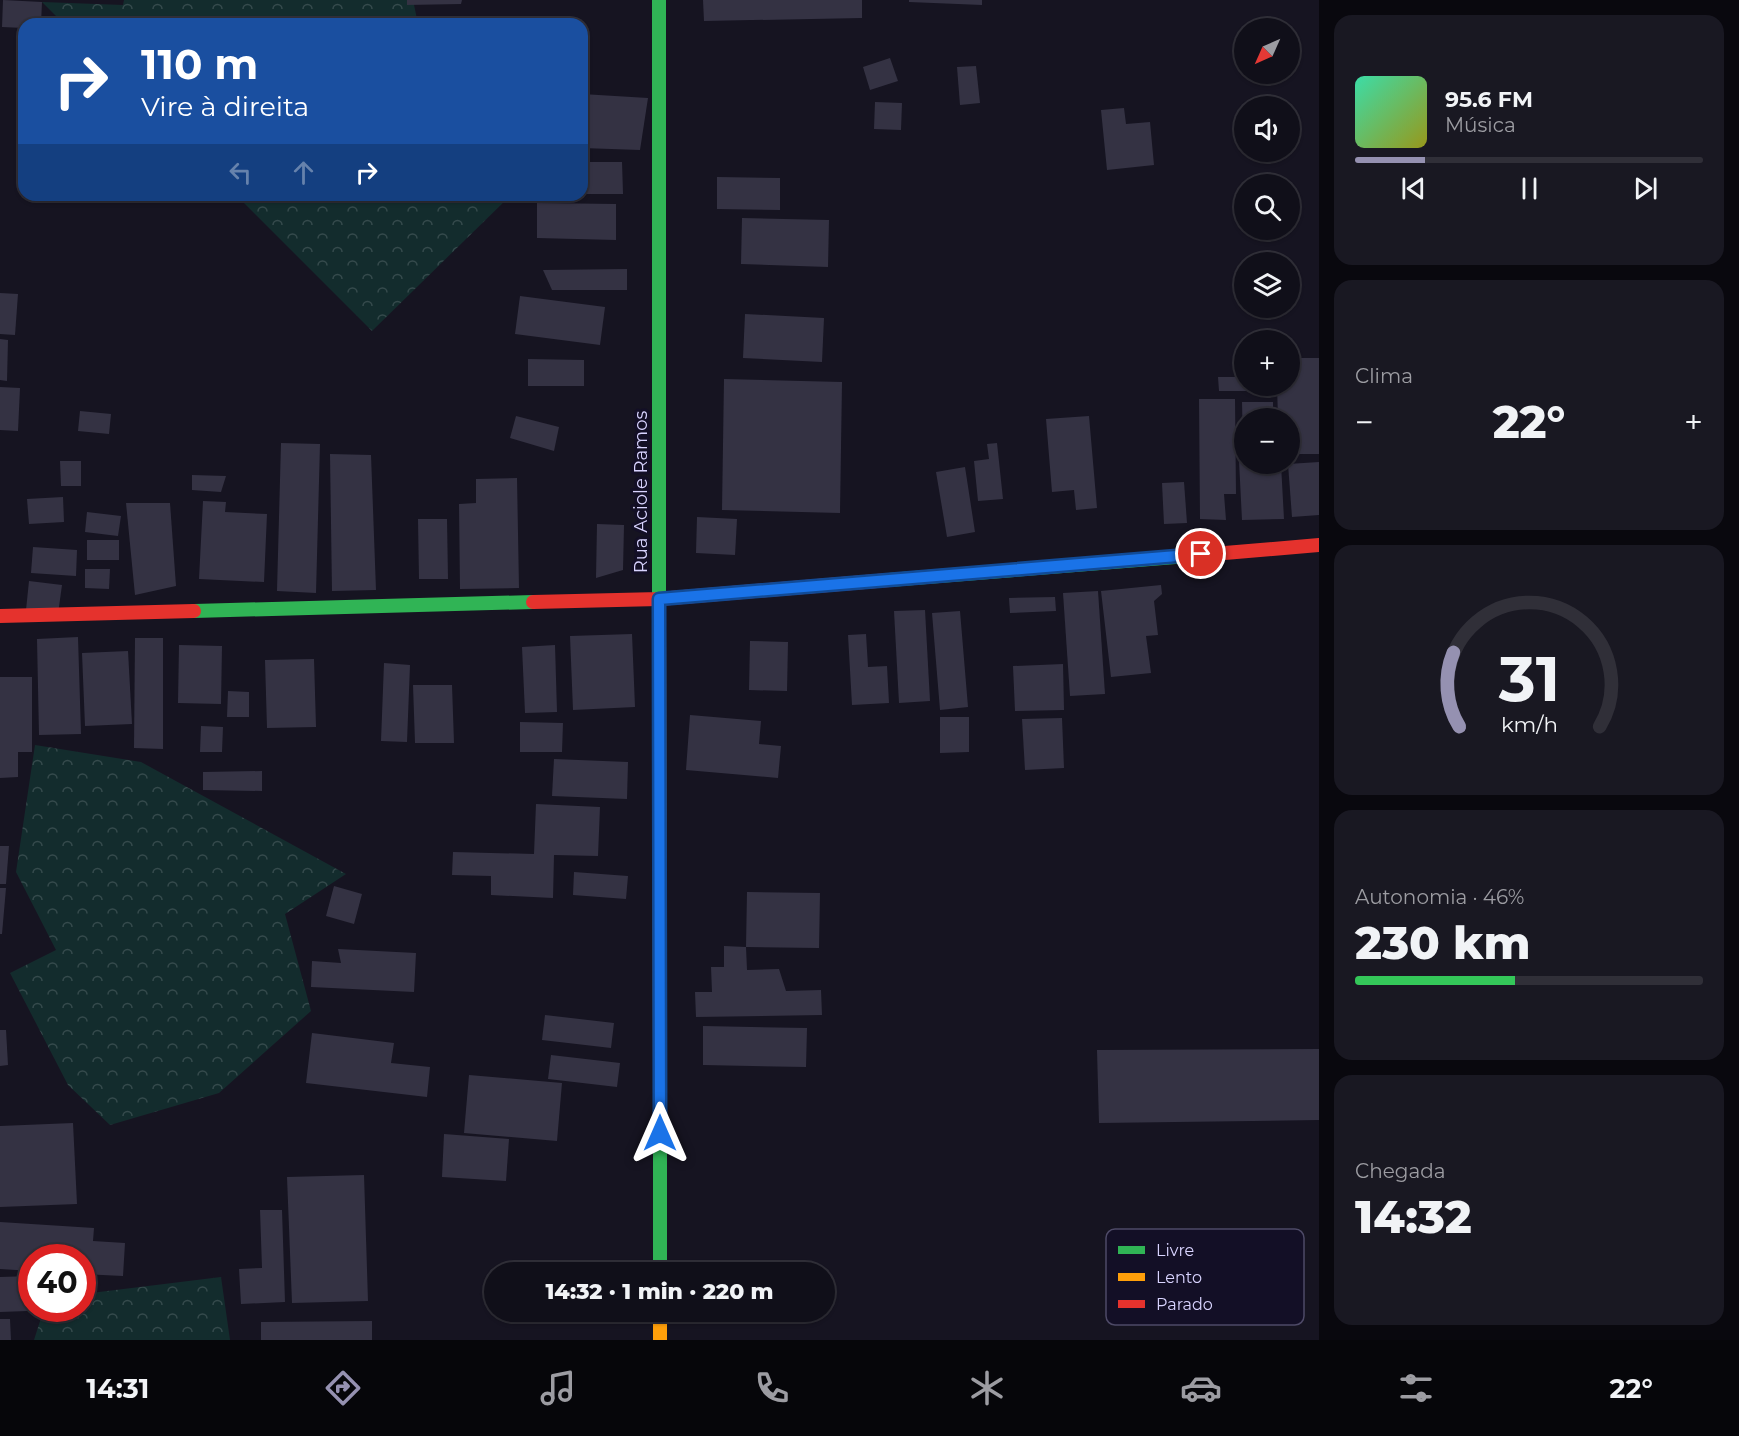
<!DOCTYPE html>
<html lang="pt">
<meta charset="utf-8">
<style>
:root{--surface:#100f19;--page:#191822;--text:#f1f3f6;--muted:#9c9ca2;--line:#302f38;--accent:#9591b1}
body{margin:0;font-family:Montserrat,sans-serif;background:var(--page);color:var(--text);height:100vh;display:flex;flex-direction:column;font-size:22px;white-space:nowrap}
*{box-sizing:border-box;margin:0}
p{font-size:20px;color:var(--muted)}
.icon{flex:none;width:33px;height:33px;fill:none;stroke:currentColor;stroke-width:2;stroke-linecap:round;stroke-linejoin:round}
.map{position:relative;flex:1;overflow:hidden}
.drawer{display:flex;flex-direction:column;gap:15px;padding:15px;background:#09080e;width:420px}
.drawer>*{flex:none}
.hud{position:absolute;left:18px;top:18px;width:570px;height:183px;border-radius:18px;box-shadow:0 2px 4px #0004,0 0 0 2px var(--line);background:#1a4fa0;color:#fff;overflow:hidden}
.needle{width:39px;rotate:225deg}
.tools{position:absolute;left:1234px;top:18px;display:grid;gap:12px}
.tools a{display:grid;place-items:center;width:66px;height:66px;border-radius:50%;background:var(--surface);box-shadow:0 2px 4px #0004,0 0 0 2px var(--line);font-size:30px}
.speed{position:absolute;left:18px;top:1244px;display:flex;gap:12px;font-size:30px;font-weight:700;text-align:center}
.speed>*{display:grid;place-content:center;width:78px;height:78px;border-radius:50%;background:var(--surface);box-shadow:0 2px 4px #0004,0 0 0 2px var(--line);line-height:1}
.speed .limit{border:9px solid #d22;background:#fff;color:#111}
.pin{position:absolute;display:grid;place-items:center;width:51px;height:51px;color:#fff;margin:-26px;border:3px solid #fff;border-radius:50%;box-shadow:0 2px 6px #0007}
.me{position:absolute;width:66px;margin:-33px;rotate:0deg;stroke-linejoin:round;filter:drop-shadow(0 0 4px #0008)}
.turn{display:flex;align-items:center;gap:21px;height:126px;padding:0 24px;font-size:27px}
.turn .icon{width:78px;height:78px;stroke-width:2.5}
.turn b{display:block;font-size:42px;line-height:51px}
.lanes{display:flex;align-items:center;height:57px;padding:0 24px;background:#0003;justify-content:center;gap:30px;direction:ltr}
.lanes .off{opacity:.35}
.big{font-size:45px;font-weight:800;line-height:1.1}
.drawer .card{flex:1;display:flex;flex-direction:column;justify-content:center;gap:9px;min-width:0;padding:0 21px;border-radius:18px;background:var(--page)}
.drawer .dial{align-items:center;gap:0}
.dial svg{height:156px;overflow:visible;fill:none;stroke:var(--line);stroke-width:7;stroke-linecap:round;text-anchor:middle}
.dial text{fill:var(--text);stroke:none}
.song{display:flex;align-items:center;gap:18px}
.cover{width:72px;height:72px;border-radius:9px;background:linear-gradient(135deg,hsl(160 70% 55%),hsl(60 70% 35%))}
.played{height:6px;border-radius:3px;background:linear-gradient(90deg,var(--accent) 20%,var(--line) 20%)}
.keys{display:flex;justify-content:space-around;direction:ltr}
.heat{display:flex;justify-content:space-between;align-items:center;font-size:33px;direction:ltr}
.charge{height:9px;border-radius:4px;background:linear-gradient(90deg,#34c759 46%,var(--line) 0)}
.trip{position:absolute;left:484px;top:1262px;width:351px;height:60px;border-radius:30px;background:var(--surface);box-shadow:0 2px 4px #0004,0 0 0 2px var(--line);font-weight:800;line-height:60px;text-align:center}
.dock{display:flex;height:96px;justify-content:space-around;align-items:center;background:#06060a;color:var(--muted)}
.dock .icon{width:42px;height:42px}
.dock .selected{color:var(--accent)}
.dock b{font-size:27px;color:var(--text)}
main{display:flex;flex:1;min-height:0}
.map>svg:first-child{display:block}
.forest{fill:url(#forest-crowns)}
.building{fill:#343243}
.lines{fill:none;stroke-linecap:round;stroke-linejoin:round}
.fast{stroke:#30b455;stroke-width:14}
.slow{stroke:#ff9f0a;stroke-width:14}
.jam{stroke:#e5322d;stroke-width:14}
.route-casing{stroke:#114b97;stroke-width:15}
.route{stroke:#1a73e8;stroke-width:10}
.labels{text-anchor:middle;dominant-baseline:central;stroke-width:6;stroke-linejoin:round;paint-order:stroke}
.street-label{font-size:18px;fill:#d9d4ff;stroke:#130f26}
.key{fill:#130f26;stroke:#4e4a67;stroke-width:1.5}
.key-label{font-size:16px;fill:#d9d4ff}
</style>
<main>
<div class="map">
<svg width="1319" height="1340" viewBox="0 0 1319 1340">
<defs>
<pattern id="forest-crowns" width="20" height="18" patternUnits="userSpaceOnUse" patternTransform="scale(1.5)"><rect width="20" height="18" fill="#132c2d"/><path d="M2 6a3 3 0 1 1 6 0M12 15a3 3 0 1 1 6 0" fill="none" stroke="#354a4c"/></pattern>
</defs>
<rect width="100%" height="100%" fill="#161421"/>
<g class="forest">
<polygon points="124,0 413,0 418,24 64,24 42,2 123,5"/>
<polygon points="236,195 511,195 372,331"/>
<polygon points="35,745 141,762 346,874 285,914 311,1011 219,1093 110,1125 68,1085 10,973 56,950 16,872"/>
<polygon points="221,1277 230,1340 34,1340 41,1318 75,1313 75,1308 82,1308 83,1294"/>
</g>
<g class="building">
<polygon points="3,0 42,2 41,24 24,24 24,28 2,27"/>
<polygon points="407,0 462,0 461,4 407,5"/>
<polygon points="703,0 862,0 862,18 704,21"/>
<polygon points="909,0 982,0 982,5 909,2"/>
<polygon points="890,58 898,81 870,90 863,67"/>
<polygon points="976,66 980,103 960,105 957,67"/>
<polygon points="582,94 648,98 640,150 582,148"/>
<polygon points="875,102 902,103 901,130 874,129"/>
<polygon points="1124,108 1126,124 1150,122 1154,165 1107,170 1101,110"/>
<polygon points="582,162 622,162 623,194 582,194"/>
<polygon points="717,177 780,178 780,210 717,209"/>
<polygon points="537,203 616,204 616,240 537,238"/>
<polygon points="742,218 829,220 828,267 741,264"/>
<polygon points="627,269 627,290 552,290 543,270"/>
<polygon points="0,293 18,294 15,335 0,334"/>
<polygon points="520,296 605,307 600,345 515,334"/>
<polygon points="745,314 824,318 822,362 743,358"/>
<polygon points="0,339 8,340 7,381 0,380"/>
<polygon points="1290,358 1319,358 1319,454 1290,454 1290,418 1278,418 1277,386 1290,386"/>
<polygon points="528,359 584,360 584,386 528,386"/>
<polygon points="1235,359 1245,359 1245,386 1275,386 1275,391 1219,391 1218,377 1235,377"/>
<polygon points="724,379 842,382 840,513 722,510"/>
<polygon points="0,387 20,388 18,431 0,430"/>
<polygon points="1199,399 1235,399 1236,494 1224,494 1226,520 1200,519"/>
<polygon points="1242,402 1273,402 1273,418 1245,418 1245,448 1243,448"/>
<polygon points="80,411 111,414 109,434 78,431"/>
<polygon points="516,416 559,427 554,451 510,438"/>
<polygon points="1089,416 1097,508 1076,510 1074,490 1052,492 1046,419"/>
<polygon points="281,443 320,444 316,593 277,591"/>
<polygon points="997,443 1003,499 978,501 974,461 989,459 987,444"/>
<polygon points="330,454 371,455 376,590 332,591"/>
<polygon points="60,461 81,461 81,486 61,486"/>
<polygon points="1239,461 1245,461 1245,464 1281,464 1284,519 1242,520"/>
<polygon points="1319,462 1319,515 1292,517 1288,464"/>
<polygon points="965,467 975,532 947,537 936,472"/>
<polygon points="192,475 226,476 221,492 192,490"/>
<polygon points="517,478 519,588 460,589 459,504 476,503 476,479"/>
<polygon points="1184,482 1187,523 1164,524 1162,483"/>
<polygon points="63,497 64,522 29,524 27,499"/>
<polygon points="203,501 226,502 225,512 267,514 264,582 199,579"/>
<polygon points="126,503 170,503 176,586 135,595"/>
<polygon points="87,512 121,516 118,536 85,532"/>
<polygon points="697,517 737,519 735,555 696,553"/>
<polygon points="418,519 447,519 448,579 419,579"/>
<polygon points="597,524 624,525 623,570 596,578"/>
<rect x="87" y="540" width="32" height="20"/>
<polygon points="33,547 77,550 76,576 31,573"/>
<polygon points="85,569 110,569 109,589 85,588"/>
<polygon points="29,581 62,585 58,614 26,610"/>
<polygon points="1161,585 1162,594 1154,601 1158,635 1146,636 1151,673 1111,677 1101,591"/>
<polygon points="1098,591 1105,694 1070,696 1063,593"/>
<polygon points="1055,597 1056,611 1010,613 1009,598"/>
<polygon points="925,610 930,701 899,703 894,611"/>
<polygon points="960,611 968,707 940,710 932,613"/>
<polygon points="632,634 635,707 573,710 570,636"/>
<polygon points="866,634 868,667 887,666 889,703 852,705 848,635"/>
<polygon points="78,637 81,734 39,735 37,639"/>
<polygon points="135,638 163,638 163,749 134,748"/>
<polygon points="750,641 788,642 787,691 749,690"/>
<polygon points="179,645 222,646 221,704 178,703"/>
<polygon points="555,645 557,712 525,713 522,647"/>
<polygon points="128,651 132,724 85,726 82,653"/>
<polygon points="314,659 316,727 267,728 265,660"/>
<polygon points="384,663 410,665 407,742 381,741"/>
<polygon points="1063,664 1064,710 1015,711 1013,666"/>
<polygon points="0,677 32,677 32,752 18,752 18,777 0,778"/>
<polygon points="413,685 452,685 454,743 415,743"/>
<polygon points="228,691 249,692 249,717 227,717"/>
<polygon points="690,715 761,721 759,744 781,746 778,778 686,770"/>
<polygon points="940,717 969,717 969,752 940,753"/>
<polygon points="1062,718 1064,768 1025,770 1022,719"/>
<polygon points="520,722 563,723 562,752 520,752"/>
<polygon points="201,726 223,727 222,752 200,752"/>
<polygon points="554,759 628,762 627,799 552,796"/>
<polygon points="262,771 262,791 203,790 203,772"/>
<polygon points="536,804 600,807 598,856 554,855 553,898 491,895 491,876 452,875 453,852 534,854"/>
<polygon points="0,846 9,846 6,884 0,884"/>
<polygon points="574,872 628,876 626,899 573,895"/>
<polygon points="334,886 362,894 354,924 326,916"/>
<polygon points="0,888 6,888 2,934 0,934"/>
<polygon points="747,892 820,893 819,948 746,947 747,970 779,969 786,991 821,990 822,1015 696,1017 695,992 712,992 711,967 724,967 724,946 746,947"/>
<polygon points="338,949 416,953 414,992 311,987 312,961 341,963"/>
<polygon points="545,1015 614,1023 611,1048 542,1040"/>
<polygon points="703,1026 807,1028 806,1067 703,1065"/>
<polygon points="0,1030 6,1030 8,1065 0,1066"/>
<polygon points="312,1033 394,1043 391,1063 430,1067 427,1097 306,1083"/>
<polygon points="1319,1049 1319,1120 1099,1123 1097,1050"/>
<polygon points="551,1055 620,1063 617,1087 548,1079"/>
<polygon points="469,1075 562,1083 557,1141 464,1133"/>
<polygon points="73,1123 77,1204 0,1207 0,1126"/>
<polygon points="444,1134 509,1139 506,1181 442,1177"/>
<polygon points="364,1175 368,1301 292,1303 287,1177"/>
<polygon points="260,1210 282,1210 285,1302 241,1304 239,1269 262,1268"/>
<polygon points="0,1222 94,1228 93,1241 125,1243 123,1276 82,1274 82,1257 32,1257 32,1271 0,1269"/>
<polygon points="32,1276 32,1308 55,1308 55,1310 0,1312 0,1277"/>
<polygon points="0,1319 10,1319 11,1340 0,1340"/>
<polygon points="372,1321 372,1340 261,1340 261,1322"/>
</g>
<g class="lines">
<g class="fast">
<polyline points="659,0 659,628"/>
<polyline points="889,580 1213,554"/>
<polyline points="194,611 533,602"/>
<polyline points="660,1060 660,1272"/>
</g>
<g class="slow">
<polyline points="659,628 660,1060"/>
<polyline points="660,1311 660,1340"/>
</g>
<g class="jam">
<polyline points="1213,554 1319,545"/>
<polyline points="533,602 659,599 889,580"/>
<polyline points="0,616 194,611"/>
</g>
</g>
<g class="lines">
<g class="route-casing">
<polyline id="route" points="660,1133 659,599 1201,554"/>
</g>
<use href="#route" class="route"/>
</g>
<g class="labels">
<g class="street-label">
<text transform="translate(641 492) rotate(-90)">Rua Aciole Ramos</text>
</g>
</g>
<rect x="1106" y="1229" width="198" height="96" rx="9" class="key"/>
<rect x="1118" y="1246" width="27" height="8" fill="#30b455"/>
<rect x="1118" y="1273" width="27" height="8" fill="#ff9f0a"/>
<rect x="1118" y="1300" width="27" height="8" fill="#e5322d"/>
<g class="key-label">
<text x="1156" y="1256">Livre</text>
<text x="1156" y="1283">Lento</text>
<text x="1156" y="1310">Parado</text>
</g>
</svg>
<div class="tools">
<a><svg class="needle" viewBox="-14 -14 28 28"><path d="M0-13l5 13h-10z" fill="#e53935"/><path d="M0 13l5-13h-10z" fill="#9c9ca2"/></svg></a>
<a><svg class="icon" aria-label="sound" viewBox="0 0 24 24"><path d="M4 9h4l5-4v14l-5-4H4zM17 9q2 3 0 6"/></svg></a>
<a><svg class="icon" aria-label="search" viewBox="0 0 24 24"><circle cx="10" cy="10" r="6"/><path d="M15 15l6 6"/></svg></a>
<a><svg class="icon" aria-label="layers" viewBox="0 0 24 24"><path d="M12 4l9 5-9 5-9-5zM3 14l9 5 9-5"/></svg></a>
<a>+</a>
<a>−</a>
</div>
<div class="speed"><div class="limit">40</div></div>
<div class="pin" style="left:1201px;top:554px;background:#d93025"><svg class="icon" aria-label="arrive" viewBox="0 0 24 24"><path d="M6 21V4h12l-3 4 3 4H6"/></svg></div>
<svg class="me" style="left:660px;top:1133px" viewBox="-20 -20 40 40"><path d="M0-17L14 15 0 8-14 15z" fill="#1a73e8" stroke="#fff" stroke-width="4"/></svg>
<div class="trip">14:32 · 1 min · 220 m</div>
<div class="hud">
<div class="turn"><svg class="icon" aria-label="right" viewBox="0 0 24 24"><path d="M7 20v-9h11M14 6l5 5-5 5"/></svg><div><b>110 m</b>Vire à direita</div></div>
<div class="lanes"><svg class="icon off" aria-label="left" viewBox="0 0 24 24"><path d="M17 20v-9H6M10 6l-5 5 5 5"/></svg><svg class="icon off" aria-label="ahead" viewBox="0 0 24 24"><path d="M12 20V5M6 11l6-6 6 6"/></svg><svg class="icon" aria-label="right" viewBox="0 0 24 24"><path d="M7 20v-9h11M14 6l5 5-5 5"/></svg></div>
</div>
</div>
<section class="drawer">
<div class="card">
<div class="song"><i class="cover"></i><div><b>95.6 FM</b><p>Música</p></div></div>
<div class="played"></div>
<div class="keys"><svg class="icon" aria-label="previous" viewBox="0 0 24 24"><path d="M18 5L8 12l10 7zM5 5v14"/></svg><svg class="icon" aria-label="pause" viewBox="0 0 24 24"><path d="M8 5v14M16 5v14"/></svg><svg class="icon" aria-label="next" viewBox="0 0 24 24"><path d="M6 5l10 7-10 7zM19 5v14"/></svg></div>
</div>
<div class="card"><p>Clima</p>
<div class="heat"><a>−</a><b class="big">22°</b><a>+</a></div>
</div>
<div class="card dial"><svg viewBox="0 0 100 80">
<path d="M14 69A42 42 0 1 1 86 69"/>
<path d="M14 69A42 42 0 0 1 11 31" stroke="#9591b1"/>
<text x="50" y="56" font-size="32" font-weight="700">31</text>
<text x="50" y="72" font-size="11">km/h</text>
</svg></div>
<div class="card"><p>Autonomia · 46%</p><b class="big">230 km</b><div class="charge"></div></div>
<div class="card"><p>Chegada</p><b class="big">14:32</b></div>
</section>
</main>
<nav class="dock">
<b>14:31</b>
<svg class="icon selected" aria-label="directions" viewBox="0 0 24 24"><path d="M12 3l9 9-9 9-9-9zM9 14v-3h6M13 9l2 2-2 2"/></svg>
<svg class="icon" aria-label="music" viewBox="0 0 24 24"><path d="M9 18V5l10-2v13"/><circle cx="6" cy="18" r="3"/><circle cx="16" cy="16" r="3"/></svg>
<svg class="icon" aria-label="phone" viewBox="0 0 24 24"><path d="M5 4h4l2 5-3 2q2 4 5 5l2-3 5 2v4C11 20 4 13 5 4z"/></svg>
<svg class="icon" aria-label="climate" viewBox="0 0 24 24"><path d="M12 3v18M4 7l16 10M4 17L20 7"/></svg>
<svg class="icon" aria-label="car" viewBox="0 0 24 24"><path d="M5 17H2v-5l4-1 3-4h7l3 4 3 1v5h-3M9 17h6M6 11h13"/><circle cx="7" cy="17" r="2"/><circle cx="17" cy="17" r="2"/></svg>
<svg class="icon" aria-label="filters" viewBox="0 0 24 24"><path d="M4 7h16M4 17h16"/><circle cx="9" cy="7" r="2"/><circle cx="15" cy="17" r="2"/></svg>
<b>22°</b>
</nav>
